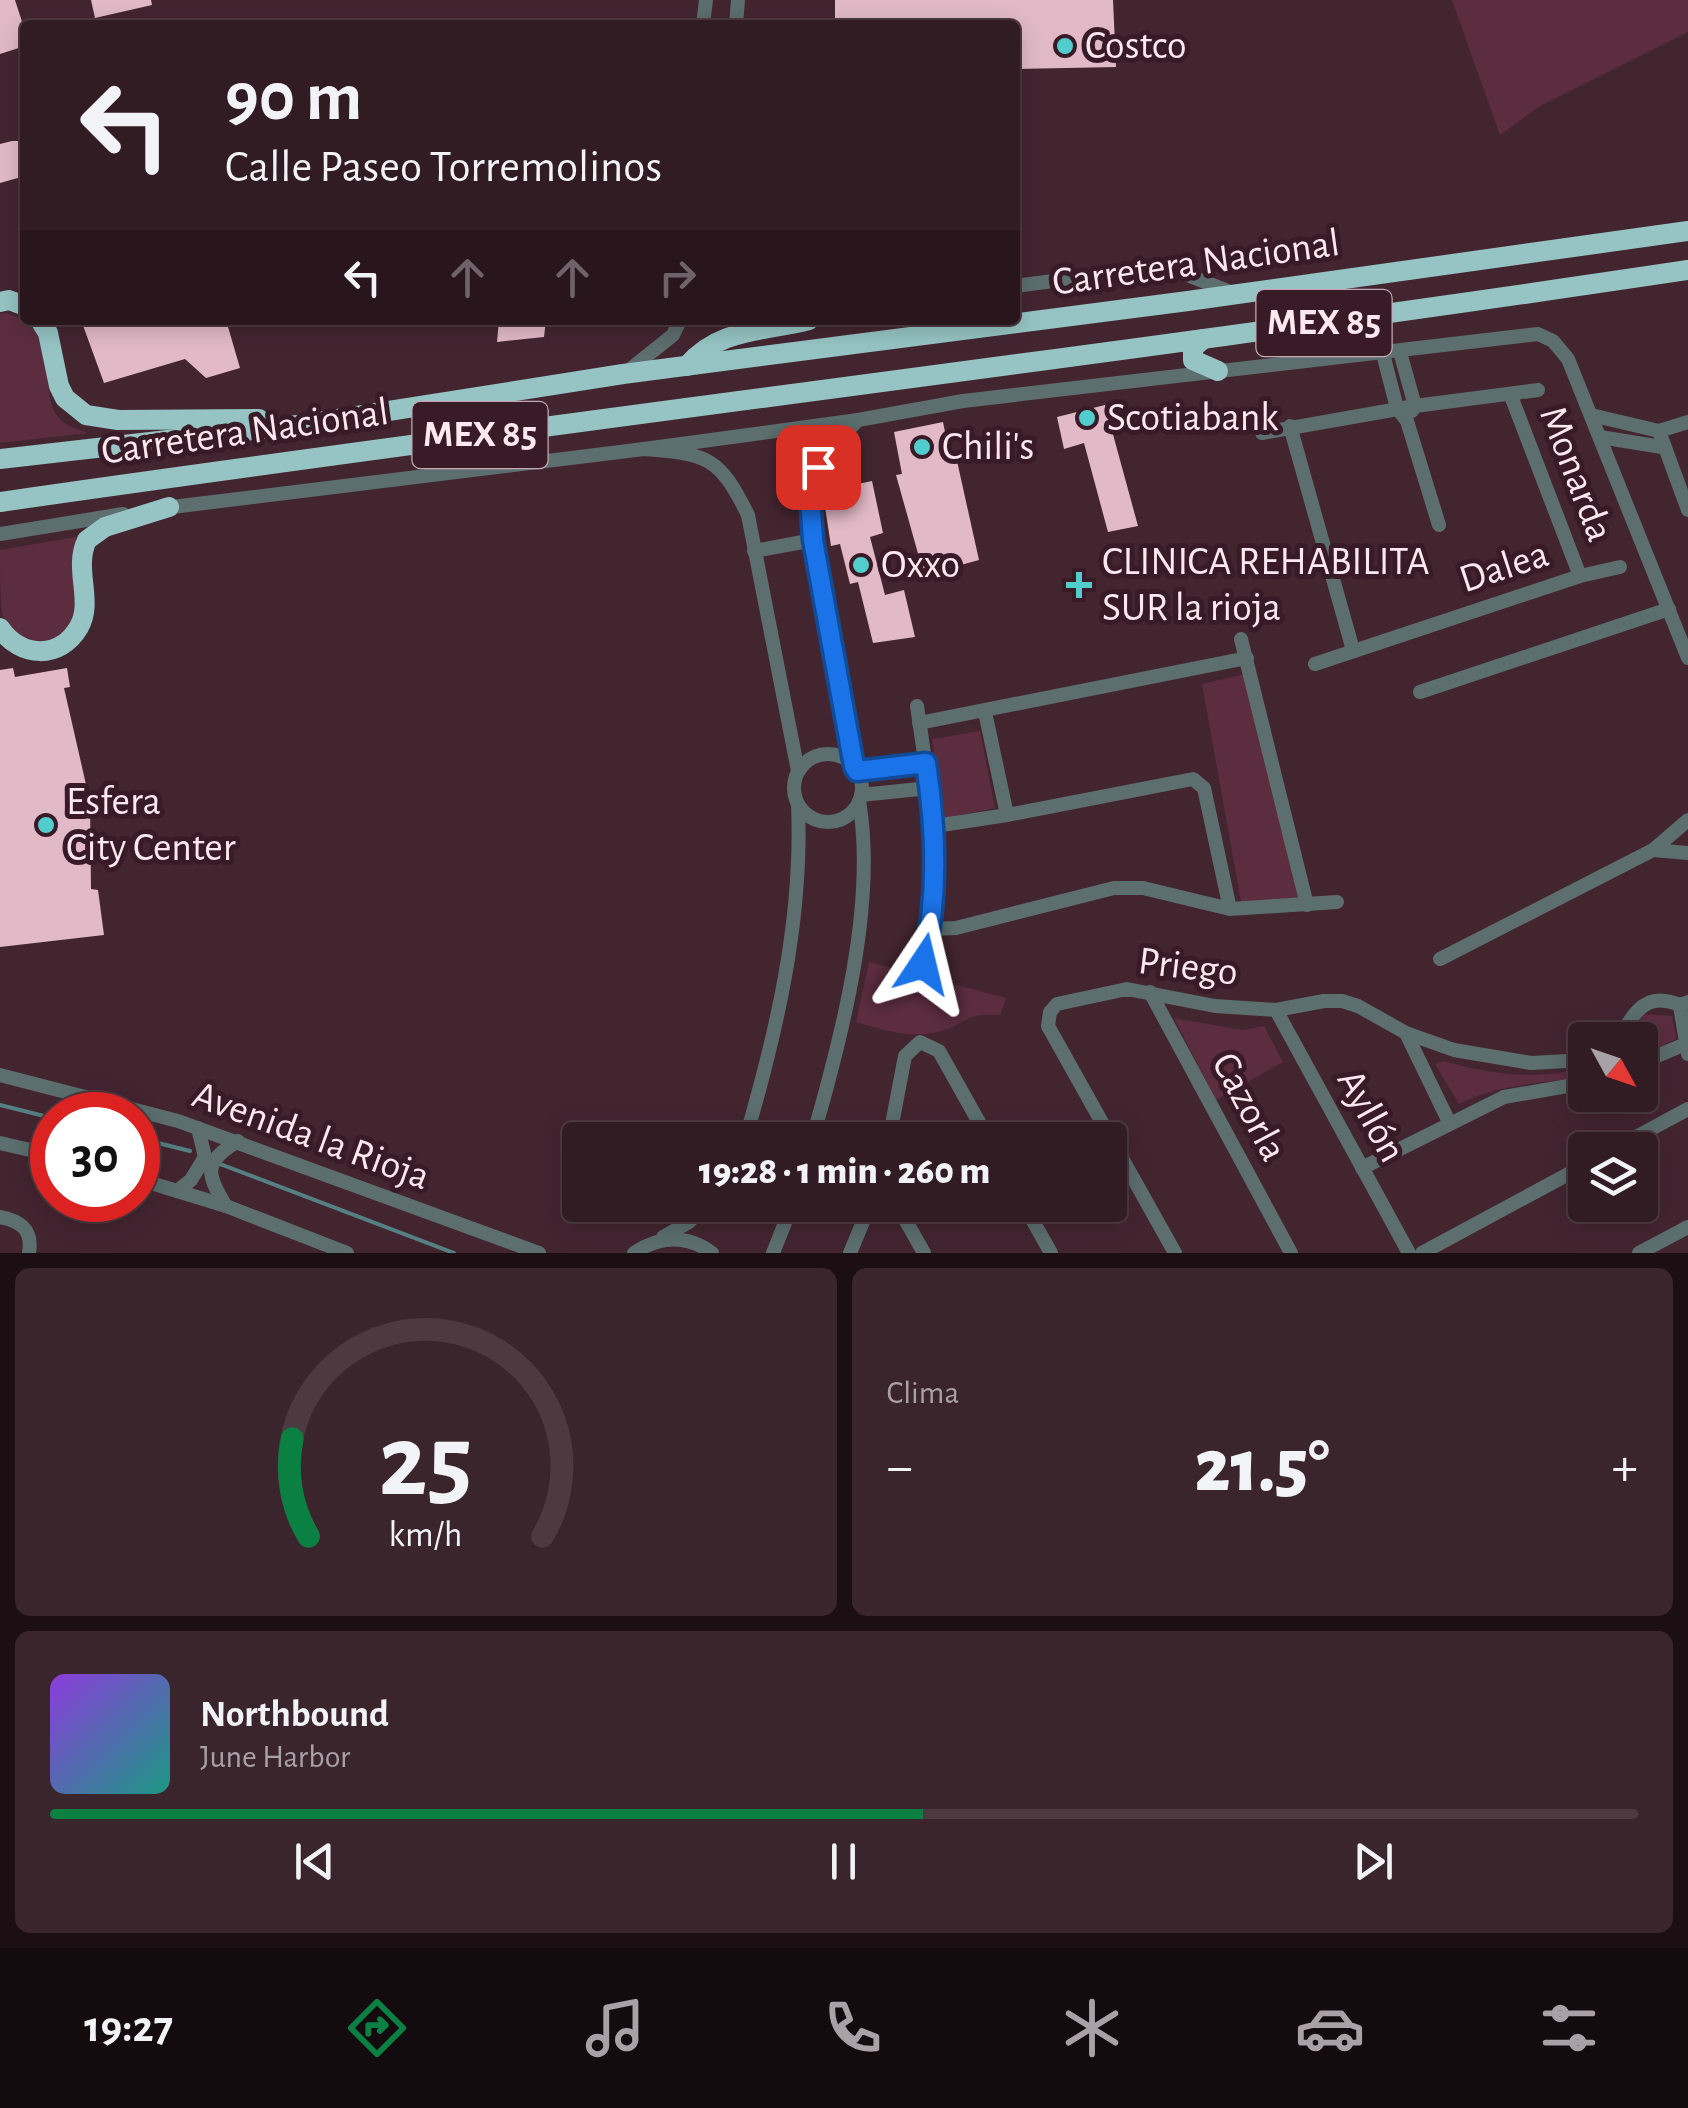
<!DOCTYPE html>
<html lang="es">
<meta charset="utf-8">
<style>
:root{--surface:#321c24;--page:#3a252c;--text:#f1f3f6;--muted:#a8a1a6;--line:#4d3a41;--accent:#0b8043}
body{margin:0;font-family:"Alegreya Sans",sans-serif;background:var(--page);color:var(--text);height:100vh;display:flex;flex-direction:column;font-size:38px;white-space:nowrap}
*{box-sizing:border-box;margin:0}
p{font-size:32px;color:var(--muted)}
.icon{flex:none;width:55px;height:55px;fill:none;stroke:currentColor;stroke-width:2;stroke-linecap:round;stroke-linejoin:round}
.map{position:relative;height:1253px;overflow:hidden}
.side{display:flex;flex-direction:column;gap:15px;padding:15px;background:#1c0f14;flex:1}
.side>*{flex:none}
.top-card{position:absolute;left:20px;top:20px;width:1000px;height:305px;border-radius:10px;box-shadow:0 5px 25px #0003,0 0 0 2px var(--line);background:#321c24;color:var(--text);overflow:hidden}
.needle{width:65px;rotate:130deg}
.fabs{position:absolute;left:1568px;top:1022px;display:grid;gap:20px}
.fabs a{display:grid;place-items:center;width:90px;height:90px;border-radius:10px;background:var(--surface);box-shadow:0 5px 25px #0003,0 0 0 2px var(--line);font-size:50px}
.speed{position:absolute;left:30px;top:1092px;display:flex;gap:20px;font-size:50px;font-weight:700;text-align:center}
.speed>*{display:grid;place-content:center;width:130px;height:130px;border-radius:50%;background:var(--surface);box-shadow:0 5px 25px #0003,0 0 0 2px var(--line);line-height:1}
.speed .limit{border:15px solid #d22;background:#fff;color:#111}
.pin{position:absolute;display:grid;place-items:center;width:85px;height:85px;color:#fff;margin:-42px;border-radius:20px;box-shadow:0 5px 15px #0006}
.me{position:absolute;width:110px;margin:-55px;rotate:10deg;stroke-linejoin:round;filter:drop-shadow(0 0 8px #0008)}
.turn{display:flex;align-items:center;gap:35px;height:210px;padding:0 40px;font-size:45px}
.turn .icon{width:130px;height:130px;stroke-width:2.5}
.turn b{display:block;font-size:70px;line-height:85px}
.lanes{display:flex;align-items:center;height:95px;padding:0 40px;background:#0003;justify-content:center;gap:50px;direction:ltr}
.lanes .off{opacity:.35}
.big{font-size:75px;font-weight:800;line-height:1.1}
.side .widget{flex:1;display:flex;flex-direction:column;justify-content:center;gap:15px;min-width:0;padding:0 35px;border-radius:15px;background:var(--page)}
.side .dial{align-items:center;gap:0}
.dial svg{height:260px;overflow:visible;fill:none;stroke:var(--line);stroke-width:7;stroke-linecap:round;text-anchor:middle}
.dial text{fill:var(--text);stroke:none}
.song{display:flex;align-items:center;gap:30px}
.cover{width:120px;height:120px;border-radius:15px;background:linear-gradient(135deg,hsl(270 70% 55%),hsl(170 70% 35%))}
.played{height:10px;border-radius:5px;background:linear-gradient(90deg,var(--accent) 55%,var(--line) 55%)}
.keys{display:flex;justify-content:space-around;direction:ltr}
.heat{display:flex;justify-content:space-between;align-items:center;font-size:55px;direction:ltr}
.side .tiles{flex:1;display:grid;gap:15px;grid-template-columns:1fr 1fr}
.widget:last-child{grid-column:span 2}
.trip{position:absolute;left:562px;top:1122px;width:565px;height:100px;border-radius:10px;background:var(--surface);box-shadow:0 5px 25px #0003,0 0 0 2px var(--line);font-weight:800;line-height:100px;text-align:center}
.dock{display:flex;height:160px;justify-content:space-around;align-items:center;background:#140b0e;color:var(--muted)}
.dock .icon{width:70px;height:70px}
.dock .active{color:var(--accent)}
.dock b{font-size:45px;color:var(--text)}
.map>svg:first-child{display:block}
.green{fill:#5c2d3f}
.lines{fill:none;stroke-linecap:round;stroke-linejoin:round}
.stream{stroke:#558083;stroke-width:4}
.building{fill:#e2bac7}
.minor{stroke:#5c6e6e;stroke-width:14}
.highway{stroke:#96c4c4;stroke-width:20}
.route-casing{stroke:#114b97;stroke-width:25}
.route{stroke:#1a73e8;stroke-width:18}
.poi-dot{fill:#52cdce;stroke:#381b26;stroke-width:4}
.labels{text-anchor:middle;dominant-baseline:central;stroke-width:10;stroke-linejoin:round;paint-order:stroke}
.shield{fill:#381b26;stroke:#c1aab2;stroke-width:2.5}
.shield-label{font-size:38px;font-weight:bold;fill:#fce8ee}
.poi-label{font-size:40px;fill:#fce8ee;stroke:#381b26;text-anchor:start}
.street-label{font-size:40px;fill:#fce8ee;stroke:#381b26}
</style>
<div class="map">
<svg width="1688" height="1253" viewBox="0 0 1688 1253">
<rect width="100%" height="100%" fill="#432530"/>
<g class="green">
<polygon points="1452,0 1688,0 1688,32 1540,106 1500,135"/>
<path d="M6 313C73 333 29 401 66 424 72 428 81 430 88 433L0 443V314Z"/>
<path d="M76 537C78 559 87 593 79 615 65 649 12 650 2 613 0 594 0 570 0 550Z"/>
<polygon points="1245,674 1298,899 1242,907 1202,684"/>
<polygon points="980,731 995,808 944,818 932,739"/>
<path d="M869 962 1006 998 1000 1015C964 1013 970 1022 941 1031 911 1040 885 1030 856 1022Z"/>
<polygon points="1643,1014 1672,1016 1676,1039 1640,1056 1640,1040 1630,1040"/>
<polygon points="1174,1018 1242,1030 1264,1026 1283,1062 1216,1100"/>
<path d="M1445 1061C1488 1075 1541 1080 1585 1068V1077C1543 1083 1497 1084 1459 1104L1435 1064Z"/>
</g>
<g class="lines">
<g class="stream">
<polyline points="0,1105 52,1118"/>
<polyline points="138,1138 190,1151"/>
<polyline points="220,1164 454,1253"/>
</g>
</g>
<g class="building">
<polygon points="0,0 15,0 25,31 25,46 0,54"/>
<polygon points="91,0 151,0 152,5 95,18"/>
<polygon points="835,0 1113,0 1116,67 1015,69 1015,25 835,25"/>
<polygon points="12,141 20,141 25,176 0,183 0,144"/>
<polygon points="81,320 226,320 240,368 206,378 185,359 104,383"/>
<polygon points="499,320 546,320 544,337 497,342"/>
<polygon points="1105,405 1138,526 1108,532 1084,443 1064,449 1057,417"/>
<polygon points="943,422 951,462 957,461 979,560 924,575 896,475 902,474 894,432"/>
<polygon points="872,481 883,533 870,537 885,595 904,590 915,637 873,643 858,582 850,584 840,544 831,546 823,494 824,491"/>
<polygon points="13,668 15,677 67,668 70,687 64,688 90,802 91,889 98,890 104,935 0,947 0,670"/>
</g>
<g class="lines">
<g class="minor">
<polyline points="703,25 706,0"/>
<polyline points="736,25 738,0"/>
<polyline points="1015,286 1129,271 1172,269 1233,293"/>
<polyline points="1400,352 1415,406 1412,411"/>
<polyline points="1383,354 1397,408 1407,421 1439,525"/>
<polyline points="628,371 673,335 680,320"/>
<polyline points="1511,396 1580,576"/>
<polyline points="1591,415 1659,431"/>
<polyline points="1688,422 1659,431 1688,510"/>
<polyline points="1290,426 1353,650"/>
<polyline points="1262,433 1415,406 1538,390"/>
<polyline points="1600,437 1662,447"/>
<polyline points="644,449 858,420 963,401 1538,334 1553,341 1568,359 1688,658"/>
<path d="M164 508 644 449C707 454 719 456 748 515L798 771"/>
<polyline points="0,534 123,514"/>
<polyline points="754,551 813,540"/>
<polyline points="1241,639 1307,905"/>
<polyline points="1315,664 1580,576 1620,567"/>
<polyline points="1420,692 1669,609"/>
<path d="M917 706C930 794 944 875 923 963"/>
<polyline points="985,712 1007,815"/>
<polyline points="919,723 1247,658"/>
<circle cx="828" cy="788" r="34"/>
<path d="M854 766C844 701 795 521 818 468 826 449 844 435 858 420"/>
<polyline points="857,771 925,763"/>
<polyline points="861,795 929,788"/>
<polyline points="935,826 1007,815 1193,779 1204,788 1230,909"/>
<polyline points="1653,850 1688,853"/>
<polyline points="931,929 956,928 1114,888 1143,888 1230,909 1337,902"/>
<polyline points="1440,959 1653,850 1688,820"/>
<polyline points="1150,992 1291,1253"/>
<polyline points="1680,1006 1688,1054"/>
<polyline points="1276,1010 1409,1253"/>
<polyline points="1406,1033 1449,1122"/>
<path d="M1618 1040C1629 1022 1640 997 1665 1001 1676 1002 1677 1007 1688 1002"/>
<polyline points="1640,1063 1688,1043"/>
<polyline points="0,1075 178,1121 539,1253"/>
<path d="M745 1140C777 1031 803 919 798 805"/>
<path d="M812 1140C841 1040 877 904 859 801"/>
<polyline points="889,1140 905,1056 920,1042 939,1051 989,1140"/>
<polyline points="0,1143 52,1155"/>
<polyline points="1612,1150 1688,1109"/>
<polyline points="1362,1168 1504,1097 1585,1083"/>
<polyline points="138,1179 226,1206 347,1253"/>
<polyline points="177,1191 191,1180 205,1157 198,1128"/>
<polyline points="897,1205 924,1253"/>
<polyline points="1024,1205 1051,1253"/>
<path d="M226 1206C206 1174 203 1162 238 1141"/>
<path d="M0 1217C21 1221 33 1230 29 1253"/>
<polyline points="663,1237 689,1222 707,1205"/>
<path d="M634 1253C659 1236 687 1234 712 1253"/>
<polyline points="773,1253 792,1205"/>
<polyline points="850,1253 870,1205"/>
<polyline points="1175,1253 1048,1026 1050,1012 1057,1004 1127,989 1215,1006 1276,1010 1324,1001 1342,1001 1358,1006 1406,1033 1454,1050 1531,1063 1585,1060"/>
<polyline points="1422,1253 1585,1165"/>
<polyline points="1639,1253 1688,1227"/>
</g>
<g class="highway">
<polyline points="0,302 9,300 25,306"/>
<polyline points="40,320 48,333 59,386 65,398 86,415 118,420 259,419"/>
<polyline points="1203,339 1193,348 1193,360 1218,371"/>
<path d="M687 366C719 328 763 332 809 320"/>
<polyline points="0,459 306,424 623,374 1188,301 1688,231"/>
<path d="M0 502C562 421 1126 354 1688 270"/>
<path d="M0 628C20 658 60 660 79 627 94 601 73 569 87 540L105 527 169 507"/>
</g>
</g>
<g class="lines">
<g class="route-casing">
<path id="route" d="M818 467 810 497 813 540 854 766 857 771 926 763C936 830 939 897 923 964"/>
</g>
<use href="#route" class="route"/>
</g>
<g class="poi-dot">
<circle cx="1065" cy="46" r="10"/>
<circle cx="1087" cy="418" r="10"/>
<circle cx="922" cy="447" r="10"/>
<circle cx="861" cy="565" r="10"/>
<path d="M1074 570h10v10h10v10h-10v10h-10v-10h-10v-10h10z"/>
<circle cx="46" cy="825" r="10"/>
</g>
<g class="labels">
<g class="shield">
<rect x="1256.5" y="290" width="135" height="66" rx="8"/>
<rect x="412.5" y="402" width="135" height="66" rx="8"/>
</g>
<g class="shield-label">
<text x="1324" y="323">MEX 85</text>
<text x="480" y="435">MEX 85</text>
</g>
<g class="poi-label">
<text x="1085" y="46">Costco</text>
<text x="1107" y="418">Scotiabank</text>
<text x="942" y="447">Chili's</text>
<text x="1102" y="562">CLINICA REHABILITA<tspan x="1102" dy="46">SUR la rioja</tspan></text>
<text x="881" y="565">Oxxo</text>
<text x="66" y="802">Esfera<tspan x="66" dy="46">City Center</tspan></text>
</g>
<g class="street-label">
<text transform="translate(1196 263) rotate(-8)">Carretera Nacional</text>
<text transform="translate(245 432) rotate(-8)">Carretera Nacional</text>
<text transform="translate(1576 474) rotate(69)">Monarda</text>
<text transform="translate(1504 567) rotate(-18)">Dalea</text>
<text transform="translate(1188 967) rotate(7)">Priego</text>
<text transform="translate(1249 1107) rotate(62)">Cazorla</text>
<text transform="translate(1371 1116) rotate(61)">Ayllón</text>
<text transform="translate(311 1136) rotate(20)">Avenida la Rioja</text>
</g>
</g>
</svg>
<div class="fabs">
<a><svg class="needle" viewBox="-14 -14 28 28"><path d="M0-13l5 13h-10z" fill="#e53935"/><path d="M0 13l5-13h-10z" fill="#a8a1a6"/></svg></a>
<a><svg class="icon" aria-label="layers" viewBox="0 0 24 24"><path d="M12 4l9 5-9 5-9-5zM3 14l9 5 9-5"/></svg></a>
</div>
<div class="speed"><div class="limit">30</div></div>
<div class="pin" style="left:818px;top:467px;background:#d93025"><svg class="icon" aria-label="arrive" viewBox="0 0 24 24"><path d="M6 21V4h12l-3 4 3 4H6"/></svg></div>
<svg class="me" style="left:923px;top:964px" viewBox="-20 -20 40 40"><path d="M0-17L14 15 0 8-14 15z" fill="#1a73e8" stroke="#fff" stroke-width="4"/></svg>
<div class="trip">19:28 · 1 min · 260 m</div>
<div class="top-card">
<div class="turn"><svg class="icon" aria-label="left" viewBox="0 0 24 24"><path d="M17 20v-9H6M10 6l-5 5 5 5"/></svg><div><b>90 m</b>Calle Paseo Torremolinos</div></div>
<div class="lanes"><svg class="icon" aria-label="left" viewBox="0 0 24 24"><path d="M17 20v-9H6M10 6l-5 5 5 5"/></svg><svg class="icon off" aria-label="ahead" viewBox="0 0 24 24"><path d="M12 20V5M6 11l6-6 6 6"/></svg><svg class="icon off" aria-label="ahead" viewBox="0 0 24 24"><path d="M12 20V5M6 11l6-6 6 6"/></svg><svg class="icon off" aria-label="right" viewBox="0 0 24 24"><path d="M7 20v-9h11M14 6l5 5-5 5"/></svg></div>
</div>
</div>
<section class="side">
<div class="tiles">
<div class="widget dial"><svg viewBox="0 0 100 80">
<path d="M14 69A42 42 0 1 1 86 69"/>
<path d="M14 69A42 42 0 0 1 9 39" stroke="#0b8043"/>
<text x="50" y="56" font-size="32" font-weight="700">25</text>
<text x="50" y="72" font-size="11">km/h</text>
</svg></div>
<div class="widget"><p>Clima</p>
<div class="heat"><a>−</a><b class="big">21.5°</b><a>+</a></div>
</div>
<div class="widget">
<div class="song"><i class="cover"></i><div><b>Northbound</b><p>June Harbor</p></div></div>
<div class="played"></div>
<div class="keys"><svg class="icon" aria-label="previous" viewBox="0 0 24 24"><path d="M18 5L8 12l10 7zM5 5v14"/></svg><svg class="icon" aria-label="pause" viewBox="0 0 24 24"><path d="M8 5v14M16 5v14"/></svg><svg class="icon" aria-label="next" viewBox="0 0 24 24"><path d="M6 5l10 7-10 7zM19 5v14"/></svg></div>
</div>
</div>
</section>
<nav class="dock">
<b>19:27</b>
<svg class="icon active" aria-label="directions" viewBox="0 0 24 24"><path d="M12 3l9 9-9 9-9-9zM9 14v-3h6M13 9l2 2-2 2"/></svg>
<svg class="icon" aria-label="music" viewBox="0 0 24 24"><path d="M9 18V5l10-2v13"/><circle cx="6" cy="18" r="3"/><circle cx="16" cy="16" r="3"/></svg>
<svg class="icon" aria-label="phone" viewBox="0 0 24 24"><path d="M5 4h4l2 5-3 2q2 4 5 5l2-3 5 2v4C11 20 4 13 5 4z"/></svg>
<svg class="icon" aria-label="climate" viewBox="0 0 24 24"><path d="M12 3v18M4 7l16 10M4 17L20 7"/></svg>
<svg class="icon" aria-label="car" viewBox="0 0 24 24"><path d="M5 17H2v-5l4-1 3-4h7l3 4 3 1v5h-3M9 17h6M6 11h13"/><circle cx="7" cy="17" r="2"/><circle cx="17" cy="17" r="2"/></svg>
<svg class="icon" aria-label="filters" viewBox="0 0 24 24"><path d="M4 7h16M4 17h16"/><circle cx="9" cy="7" r="2"/><circle cx="15" cy="17" r="2"/></svg>
</nav>
